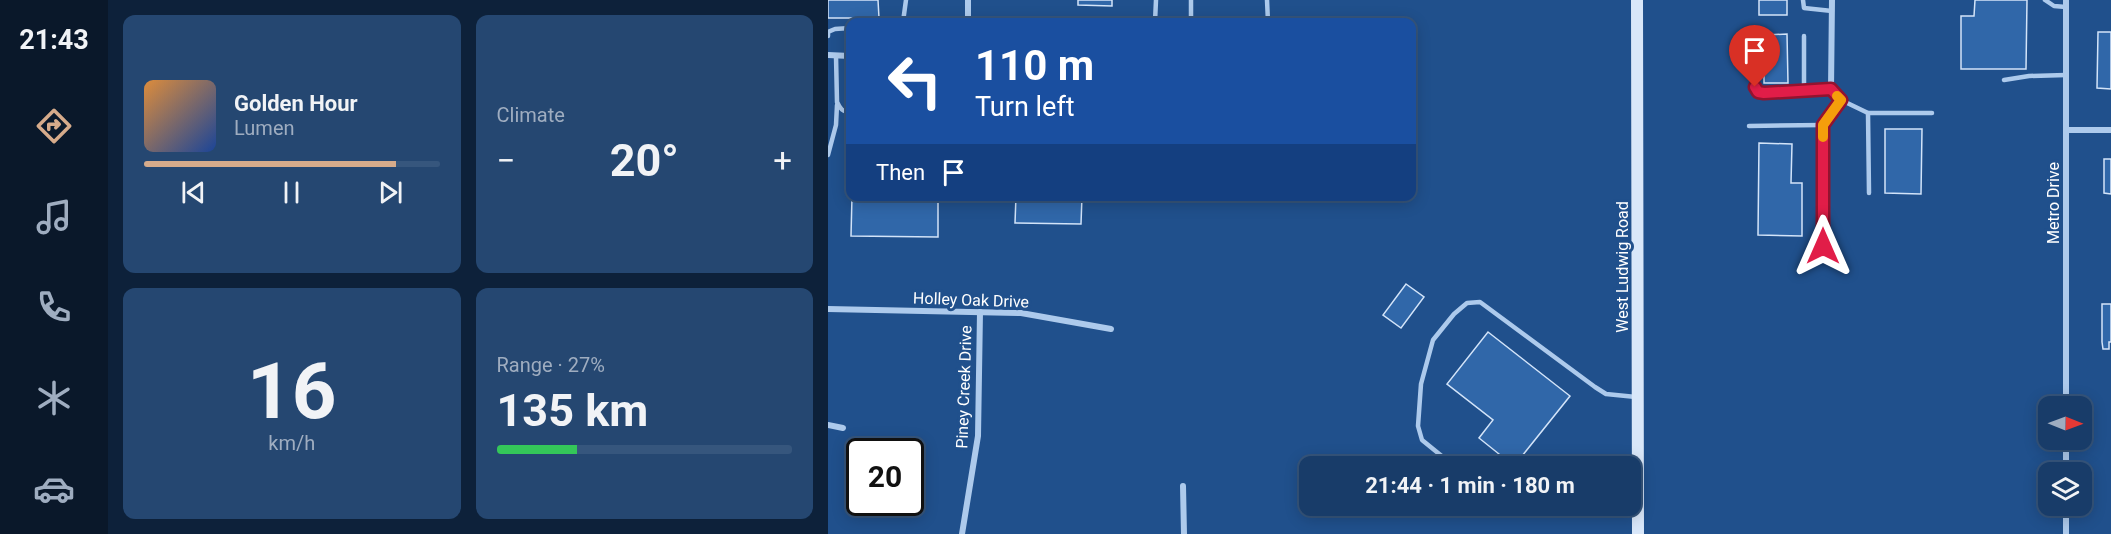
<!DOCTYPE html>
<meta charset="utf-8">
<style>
:root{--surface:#183c69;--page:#254771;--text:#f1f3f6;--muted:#9fadc0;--line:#36567d;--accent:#d6ab8b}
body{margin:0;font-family:Roboto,sans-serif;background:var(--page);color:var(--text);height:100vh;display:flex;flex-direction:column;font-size:22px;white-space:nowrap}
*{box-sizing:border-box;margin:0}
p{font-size:20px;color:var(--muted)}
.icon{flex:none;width:33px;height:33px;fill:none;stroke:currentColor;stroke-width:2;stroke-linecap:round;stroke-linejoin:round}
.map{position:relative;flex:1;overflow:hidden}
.drawer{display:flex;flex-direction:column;gap:15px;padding:15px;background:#0d213a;width:720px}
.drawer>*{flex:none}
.guide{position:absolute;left:18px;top:18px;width:570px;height:183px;border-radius:12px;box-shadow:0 3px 15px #0003,0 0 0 2px var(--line);background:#1a4fa0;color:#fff;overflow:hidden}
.needle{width:39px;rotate:91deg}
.controls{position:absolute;left:1210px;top:396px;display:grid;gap:12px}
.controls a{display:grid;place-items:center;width:54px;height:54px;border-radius:12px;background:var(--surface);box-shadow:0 3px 15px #0003,0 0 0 2px var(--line);font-size:30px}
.speed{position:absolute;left:18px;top:438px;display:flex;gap:12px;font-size:30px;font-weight:700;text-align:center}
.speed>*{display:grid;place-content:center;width:78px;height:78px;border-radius:50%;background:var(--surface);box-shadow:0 3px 15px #0003,0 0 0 2px var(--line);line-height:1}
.speed .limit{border:3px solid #111;border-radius:9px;background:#fff;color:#111}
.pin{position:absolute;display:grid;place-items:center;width:51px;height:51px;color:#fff;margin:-62px -26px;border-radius:50% 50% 50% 0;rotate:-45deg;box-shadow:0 0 6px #0007}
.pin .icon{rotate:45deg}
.me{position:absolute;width:66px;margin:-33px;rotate:0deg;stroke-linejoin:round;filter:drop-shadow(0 0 4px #0008)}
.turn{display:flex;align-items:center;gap:21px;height:126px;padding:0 30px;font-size:27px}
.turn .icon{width:78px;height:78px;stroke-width:2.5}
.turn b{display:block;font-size:42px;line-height:51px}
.then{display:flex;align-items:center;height:57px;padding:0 30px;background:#0003;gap:12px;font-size:22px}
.big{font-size:45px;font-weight:700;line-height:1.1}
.drawer .widget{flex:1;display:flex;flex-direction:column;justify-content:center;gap:9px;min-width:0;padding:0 21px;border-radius:12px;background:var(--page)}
.drawer .dial{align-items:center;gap:0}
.dial b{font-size:78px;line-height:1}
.song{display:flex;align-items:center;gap:18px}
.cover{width:72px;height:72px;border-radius:9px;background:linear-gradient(135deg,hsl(30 70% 55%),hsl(220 70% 35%))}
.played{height:6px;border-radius:3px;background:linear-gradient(90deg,var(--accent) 85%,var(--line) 85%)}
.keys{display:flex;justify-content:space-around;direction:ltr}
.heat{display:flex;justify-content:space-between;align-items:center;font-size:33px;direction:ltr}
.charge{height:9px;border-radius:4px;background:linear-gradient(90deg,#34c759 27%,var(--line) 0)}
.drawer .tiles{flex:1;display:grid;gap:15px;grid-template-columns:repeat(2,1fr)}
.trip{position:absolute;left:471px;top:456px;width:342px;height:60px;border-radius:12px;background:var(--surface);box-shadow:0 3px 15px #0003,0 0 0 2px var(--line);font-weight:700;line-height:60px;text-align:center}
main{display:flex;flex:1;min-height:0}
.menu{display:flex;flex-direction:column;width:108px;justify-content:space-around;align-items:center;background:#0a182a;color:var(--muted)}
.menu .icon{width:42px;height:42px}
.menu .selected{color:var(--accent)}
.menu b{font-size:27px;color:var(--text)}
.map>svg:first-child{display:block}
.building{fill:#3067a9;stroke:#d3e4f9;stroke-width:1.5}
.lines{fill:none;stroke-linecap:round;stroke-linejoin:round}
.service{stroke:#adcaec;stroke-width:4.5}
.minor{stroke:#adcaec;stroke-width:6}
.secondary{stroke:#d9e7f9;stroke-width:12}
.route-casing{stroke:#92132f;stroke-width:15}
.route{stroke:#e11d48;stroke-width:10}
.slow{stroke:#f59e0b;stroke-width:10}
.labels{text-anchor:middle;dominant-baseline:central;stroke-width:6;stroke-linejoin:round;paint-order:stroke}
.street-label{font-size:16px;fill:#fff;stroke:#20508c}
</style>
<main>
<nav class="menu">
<b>21:43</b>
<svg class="icon selected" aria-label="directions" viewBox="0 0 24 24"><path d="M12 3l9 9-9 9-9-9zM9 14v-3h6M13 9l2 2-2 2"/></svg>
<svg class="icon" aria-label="music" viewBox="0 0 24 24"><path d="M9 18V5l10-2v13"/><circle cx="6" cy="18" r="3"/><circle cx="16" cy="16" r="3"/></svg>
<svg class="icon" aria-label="phone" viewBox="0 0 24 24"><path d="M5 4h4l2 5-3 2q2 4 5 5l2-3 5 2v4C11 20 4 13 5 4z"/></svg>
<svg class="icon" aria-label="climate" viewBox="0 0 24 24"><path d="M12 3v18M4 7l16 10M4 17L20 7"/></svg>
<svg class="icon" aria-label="car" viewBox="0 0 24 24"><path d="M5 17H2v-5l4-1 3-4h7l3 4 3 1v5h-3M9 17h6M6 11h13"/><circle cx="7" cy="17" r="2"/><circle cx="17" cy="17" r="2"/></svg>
</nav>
<section class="drawer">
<div class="tiles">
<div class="widget">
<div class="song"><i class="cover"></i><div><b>Golden Hour</b><p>Lumen</p></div></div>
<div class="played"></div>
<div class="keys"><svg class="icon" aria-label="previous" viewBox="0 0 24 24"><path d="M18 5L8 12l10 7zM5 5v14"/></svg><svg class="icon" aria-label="pause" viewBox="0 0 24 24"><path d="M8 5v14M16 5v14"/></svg><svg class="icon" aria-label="next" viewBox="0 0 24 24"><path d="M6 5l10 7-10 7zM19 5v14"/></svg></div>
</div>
<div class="widget"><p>Climate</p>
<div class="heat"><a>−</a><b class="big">20°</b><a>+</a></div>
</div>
<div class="widget dial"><b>16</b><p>km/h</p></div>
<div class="widget"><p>Range · 27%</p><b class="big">135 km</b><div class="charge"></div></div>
</div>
</section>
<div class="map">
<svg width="1283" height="534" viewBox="0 0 1283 534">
<rect width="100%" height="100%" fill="#20508c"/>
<g class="building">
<polygon points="0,0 50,0 51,18 0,18"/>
<polygon points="250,0 284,0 284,6 250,5"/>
<rect x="931" y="0" width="28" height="15"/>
<polygon points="1147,0 1199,0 1198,69 1133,69 1133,16 1146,16"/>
<polygon points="1270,32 1283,32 1283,89 1269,88"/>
<polygon points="959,34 960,83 936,83 936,35"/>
<polygon points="1057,129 1094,129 1093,194 1057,193"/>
<polygon points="931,143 964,144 963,183 974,183 974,236 930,235"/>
<polygon points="1276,159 1283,159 1283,194 1276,193"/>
<polygon points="24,196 110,196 110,237 23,236"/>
<polygon points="188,196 254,196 253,224 187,223"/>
<polygon points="578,284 596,297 573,328 555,315"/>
<polygon points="1274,304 1283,304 1283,342 1281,342 1281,349 1275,349 1274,342"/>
<polygon points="660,332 742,396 686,466 651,438 665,420 619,384"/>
</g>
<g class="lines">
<g class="service">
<polyline points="439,0 440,22"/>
<polyline points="975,0 976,8 1004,11"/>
<polyline points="1217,0 1226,6 1238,7"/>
<polyline points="75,22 78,0"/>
<polyline points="327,22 328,0"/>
<polyline points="363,22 363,0"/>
<polyline points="0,36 0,32 7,29 22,28"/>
<polyline points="976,36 976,86 978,89 1003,89"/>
<polyline points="926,48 927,87 930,92 959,92 978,89"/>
<path d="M8 56 9 102C12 109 15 112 22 112"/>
<polyline points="1176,80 1201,76 1238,75"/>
<polyline points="1040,113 1041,193"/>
<polyline points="921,126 995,125"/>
<polyline points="0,155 8,125 9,105"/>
<polyline points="995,246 995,125 1013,100 1040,113 1104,113"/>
<polyline points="626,466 594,440 590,426 593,384 605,340 626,314 639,303 652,302 767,387 778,394 808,397"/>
</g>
<g class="minor">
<polyline points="1004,0 1003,89 1013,100"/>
<polyline points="140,22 140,0"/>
<polyline points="0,55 22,56"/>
<polyline points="1238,130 1283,130"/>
<polyline points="0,309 193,313 283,329"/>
<polyline points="1238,406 1238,0"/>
<polyline points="0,425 15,428"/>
<polyline points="1238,472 1238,440"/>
<polyline points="355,486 356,534"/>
<polyline points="134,534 150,436 152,312"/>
<polyline points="1238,534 1238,506"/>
</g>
<polyline class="secondary" points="809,0 810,534"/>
</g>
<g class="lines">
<g class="route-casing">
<polyline id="route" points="927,87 930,92 936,93 1003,89 1013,100 995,125 995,246"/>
</g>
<use href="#route" class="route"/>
<polyline class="slow" points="995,137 995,125 1013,100 1009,96"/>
</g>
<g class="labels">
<g class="street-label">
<text transform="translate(1225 203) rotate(-90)">Metro Drive</text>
<text transform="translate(794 267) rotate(-90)">West Ludwig Road</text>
<text transform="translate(143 300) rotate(2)">Holley Oak Drive</text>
<text transform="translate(136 387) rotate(-88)">Piney Creek Drive</text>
</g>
</g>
</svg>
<div class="controls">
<a><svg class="needle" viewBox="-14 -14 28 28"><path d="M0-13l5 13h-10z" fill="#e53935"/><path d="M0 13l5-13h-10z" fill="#9fadc0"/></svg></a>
<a><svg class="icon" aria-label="layers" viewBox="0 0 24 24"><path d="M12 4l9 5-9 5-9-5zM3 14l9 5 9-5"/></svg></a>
</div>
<div class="speed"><div class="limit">20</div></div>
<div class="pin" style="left:927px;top:87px;background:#d93025"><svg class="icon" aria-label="arrive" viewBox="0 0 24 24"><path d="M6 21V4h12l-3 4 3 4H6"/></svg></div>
<svg class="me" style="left:995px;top:246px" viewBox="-20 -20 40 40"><path d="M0-17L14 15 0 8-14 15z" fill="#e11d48" stroke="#fff" stroke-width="4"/></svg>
<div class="trip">21:44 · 1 min · 180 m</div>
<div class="guide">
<div class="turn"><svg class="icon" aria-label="left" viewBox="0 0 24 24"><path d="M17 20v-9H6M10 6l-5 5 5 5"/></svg><div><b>110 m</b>Turn left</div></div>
<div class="then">Then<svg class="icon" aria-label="arrive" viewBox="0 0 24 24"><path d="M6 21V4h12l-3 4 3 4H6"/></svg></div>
</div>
</div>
</main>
